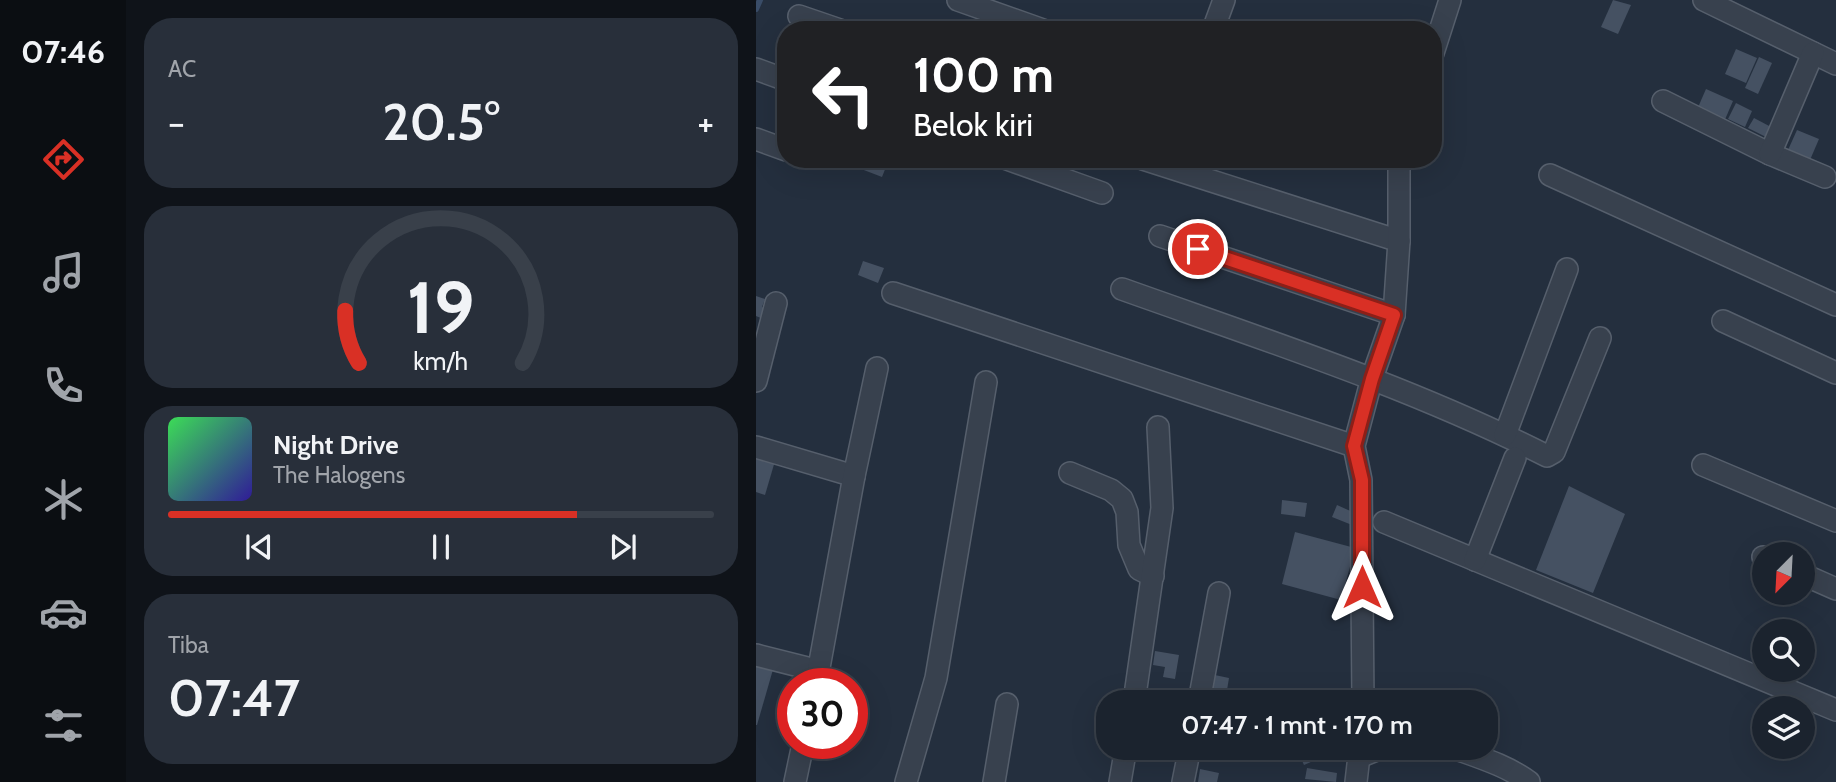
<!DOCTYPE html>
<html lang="id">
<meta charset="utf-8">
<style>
:root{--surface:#1b232e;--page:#282f3a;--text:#f1f3f6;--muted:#a0a4aa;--line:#39404a;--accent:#d93025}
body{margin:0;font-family:Cabin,sans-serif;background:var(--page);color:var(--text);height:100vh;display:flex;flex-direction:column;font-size:26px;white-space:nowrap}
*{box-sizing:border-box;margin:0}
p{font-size:23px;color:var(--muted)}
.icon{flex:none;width:38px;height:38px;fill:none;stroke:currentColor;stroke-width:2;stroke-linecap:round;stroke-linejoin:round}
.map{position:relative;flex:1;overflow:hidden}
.side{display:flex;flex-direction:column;gap:18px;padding:18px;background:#0f1319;width:630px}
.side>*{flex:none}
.top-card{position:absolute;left:21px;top:21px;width:665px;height:147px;border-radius:28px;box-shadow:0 7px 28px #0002,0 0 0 2px var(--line);background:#202124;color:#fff;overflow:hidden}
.needle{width:46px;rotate:204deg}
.fabs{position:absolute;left:996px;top:542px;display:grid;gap:14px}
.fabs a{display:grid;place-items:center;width:63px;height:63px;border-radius:50%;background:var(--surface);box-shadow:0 7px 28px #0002,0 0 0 2px var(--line);font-size:35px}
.speed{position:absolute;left:21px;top:668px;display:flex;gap:14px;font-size:35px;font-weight:700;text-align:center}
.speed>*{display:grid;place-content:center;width:91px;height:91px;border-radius:50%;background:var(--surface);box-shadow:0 7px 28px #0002,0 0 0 2px var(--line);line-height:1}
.speed .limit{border:10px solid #d22;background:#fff;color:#111}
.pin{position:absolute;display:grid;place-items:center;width:60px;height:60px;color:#fff;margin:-30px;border:4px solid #fff;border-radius:50%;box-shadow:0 2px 7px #0007}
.me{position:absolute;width:77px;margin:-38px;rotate:0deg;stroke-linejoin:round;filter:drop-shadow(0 0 5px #0008)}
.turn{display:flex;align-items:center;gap:24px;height:147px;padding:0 21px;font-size:32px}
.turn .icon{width:91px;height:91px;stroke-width:2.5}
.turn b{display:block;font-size:49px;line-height:60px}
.big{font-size:52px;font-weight:600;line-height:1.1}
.side .card{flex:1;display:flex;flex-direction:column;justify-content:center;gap:10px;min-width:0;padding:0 24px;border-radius:28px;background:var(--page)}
.side .dial{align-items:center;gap:0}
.dial svg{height:182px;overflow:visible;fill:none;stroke:var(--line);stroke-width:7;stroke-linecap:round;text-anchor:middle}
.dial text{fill:var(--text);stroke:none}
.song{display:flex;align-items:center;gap:21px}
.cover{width:84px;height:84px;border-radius:10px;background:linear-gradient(135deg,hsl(130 70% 55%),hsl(250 70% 35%))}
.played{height:7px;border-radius:4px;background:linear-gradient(90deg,var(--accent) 75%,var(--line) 75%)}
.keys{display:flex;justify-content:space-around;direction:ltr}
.heat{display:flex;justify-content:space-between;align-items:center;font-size:38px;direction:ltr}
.trip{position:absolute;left:340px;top:690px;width:402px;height:70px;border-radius:28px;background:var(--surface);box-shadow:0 7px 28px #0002,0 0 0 2px var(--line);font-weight:600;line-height:70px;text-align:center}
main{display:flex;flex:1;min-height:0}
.menu{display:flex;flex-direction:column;width:126px;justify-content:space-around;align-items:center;background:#0b0e12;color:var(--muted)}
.menu .icon{width:49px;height:49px}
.menu .current{color:var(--accent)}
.menu b{font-size:32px;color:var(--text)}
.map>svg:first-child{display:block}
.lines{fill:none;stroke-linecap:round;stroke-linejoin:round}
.stream{stroke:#394c67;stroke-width:6}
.building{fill:#455162}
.minor-casing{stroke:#565f6c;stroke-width:24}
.minor{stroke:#38414e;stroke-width:21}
.route-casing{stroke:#8d1f18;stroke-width:18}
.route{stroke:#d93025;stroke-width:12}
</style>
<main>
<nav class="menu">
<b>07:46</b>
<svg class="icon current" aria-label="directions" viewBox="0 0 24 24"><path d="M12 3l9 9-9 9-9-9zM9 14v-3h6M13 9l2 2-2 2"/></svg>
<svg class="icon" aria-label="music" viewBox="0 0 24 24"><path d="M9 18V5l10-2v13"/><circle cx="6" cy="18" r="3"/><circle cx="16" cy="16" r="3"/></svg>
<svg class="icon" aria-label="phone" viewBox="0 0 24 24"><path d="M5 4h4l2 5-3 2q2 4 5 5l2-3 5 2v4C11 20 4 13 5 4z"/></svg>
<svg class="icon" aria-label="climate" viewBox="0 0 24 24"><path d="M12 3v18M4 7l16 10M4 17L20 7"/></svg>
<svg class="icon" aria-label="car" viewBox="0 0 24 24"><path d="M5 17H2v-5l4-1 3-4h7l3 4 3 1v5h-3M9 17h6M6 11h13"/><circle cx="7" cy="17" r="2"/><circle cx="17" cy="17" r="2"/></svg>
<svg class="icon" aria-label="filters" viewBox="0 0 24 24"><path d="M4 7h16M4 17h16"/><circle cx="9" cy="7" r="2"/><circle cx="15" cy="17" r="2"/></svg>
</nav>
<section class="side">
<div class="card"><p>AC</p>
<div class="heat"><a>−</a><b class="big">20.5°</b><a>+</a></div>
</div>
<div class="card dial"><svg viewBox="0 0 100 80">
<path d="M14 69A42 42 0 1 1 86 69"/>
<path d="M14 69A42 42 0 0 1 8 46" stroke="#d93025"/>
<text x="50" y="56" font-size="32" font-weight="700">19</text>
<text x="50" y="72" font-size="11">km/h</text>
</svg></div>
<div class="card">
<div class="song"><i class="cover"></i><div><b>Night Drive</b><p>The Halogens</p></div></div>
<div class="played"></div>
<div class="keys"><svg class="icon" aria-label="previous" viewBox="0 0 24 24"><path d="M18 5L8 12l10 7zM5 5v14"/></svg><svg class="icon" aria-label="pause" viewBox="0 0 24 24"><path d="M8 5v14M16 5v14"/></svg><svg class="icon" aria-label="next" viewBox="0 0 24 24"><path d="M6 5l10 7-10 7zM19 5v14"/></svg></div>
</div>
<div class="card"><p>Tiba</p><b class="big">07:47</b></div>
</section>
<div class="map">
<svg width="1080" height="782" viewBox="0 0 1080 782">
<rect width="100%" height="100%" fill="#242f3e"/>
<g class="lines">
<polyline class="stream" points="0,9 4,0"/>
</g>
<g class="building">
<polygon points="857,0 875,5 862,34 845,27"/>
<polygon points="980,49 1001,58 990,83 969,74"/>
<polygon points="1003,57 1016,63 1002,94 989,88"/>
<polygon points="950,89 977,101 967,124 940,112"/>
<polygon points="980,103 996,111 989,127 972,119"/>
<polygon points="998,118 1017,128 1012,138 992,128"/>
<polygon points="1041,130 1063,139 1054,160 1032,150"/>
<polygon points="103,159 126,159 132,162 126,177 100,167"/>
<polygon points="107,261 128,268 122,283 102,275"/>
<polygon points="0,296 9,299 6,307 10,309 7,319 0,316"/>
<polygon points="0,455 19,461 9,495 0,492"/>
<polygon points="813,486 869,514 837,593 780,570"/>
<polygon points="526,500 551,503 549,517 525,514"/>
<polygon points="581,505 601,514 596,525 576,517"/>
<polygon points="539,532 599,548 585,600 526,584"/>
<polygon points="399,651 423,655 419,679 407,677 409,667 397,665"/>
<polygon points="0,661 18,666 1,725 0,725"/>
<polygon points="454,674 473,678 469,702 449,702"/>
<polygon points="547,747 585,747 588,755 573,761 571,755 548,765 541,750"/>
<polygon points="551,768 581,773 580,782 549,779"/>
<polygon points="444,769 463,773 461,782 442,782"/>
</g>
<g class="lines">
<g class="minor-casing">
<g id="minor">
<polyline points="202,0 287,30"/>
<polyline points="948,0 1080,64"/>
<polyline points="43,16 84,30"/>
<polyline points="457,30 468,0"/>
<polyline points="677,53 694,0"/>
<polyline points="0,69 30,80"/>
<polyline points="907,101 1014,154 1069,177"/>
<polyline points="0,139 30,150"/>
<polyline points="1014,154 1057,53"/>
<polyline points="251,159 346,193"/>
<polyline points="387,159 643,241"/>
<polyline points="794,175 1080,305"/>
<polyline points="404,236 638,315"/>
<path d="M366 289C509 340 655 387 791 456L798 452 844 338"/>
<polyline points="137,293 598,446"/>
<polyline points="967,321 1080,373"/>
<polyline points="0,381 20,303"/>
<polyline points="749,435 811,269"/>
<polyline points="0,447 98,476"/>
<polyline points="947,465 1080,521"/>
<polyline points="314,473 355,490 366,499 371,512 373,545 383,569 397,576"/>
<polyline points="628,522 1080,710"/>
<polyline points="1007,557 1008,558"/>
<polyline points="719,560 759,458"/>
<polyline points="1046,574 1080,589"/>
<polyline points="0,655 63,671"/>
<polyline points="60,684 98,476 121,368"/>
<polyline points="378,702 406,508 402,427"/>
<polyline points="443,702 463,593"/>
<polyline points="607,702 605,480 598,446 616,378 638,315 643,241 643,159"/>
<path d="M695 747C722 757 750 765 773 782"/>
<polyline points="603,757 628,747"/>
<polyline points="39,782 47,744"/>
<polyline points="150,782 180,678 230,382"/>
<polyline points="238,782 251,704"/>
<polyline points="364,782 370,747"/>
<polyline points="427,782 434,747"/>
<polyline points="600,782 604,747"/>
</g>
</g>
<use href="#minor" class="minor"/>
</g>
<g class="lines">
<g class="route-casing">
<polyline id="route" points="442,249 638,315 616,379 598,446 606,480 606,587"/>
</g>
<use href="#route" class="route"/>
</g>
</svg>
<div class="fabs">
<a><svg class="needle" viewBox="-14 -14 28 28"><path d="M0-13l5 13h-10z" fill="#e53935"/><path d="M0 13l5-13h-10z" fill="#a0a4aa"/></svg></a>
<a><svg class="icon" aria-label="search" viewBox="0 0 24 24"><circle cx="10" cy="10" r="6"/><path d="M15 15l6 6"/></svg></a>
<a><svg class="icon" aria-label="layers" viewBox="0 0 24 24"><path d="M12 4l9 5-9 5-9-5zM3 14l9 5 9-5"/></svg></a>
</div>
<div class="speed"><div class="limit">30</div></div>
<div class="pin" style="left:442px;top:249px;background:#d93025"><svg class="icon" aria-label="arrive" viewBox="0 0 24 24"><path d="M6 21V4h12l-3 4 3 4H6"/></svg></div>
<svg class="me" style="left:606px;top:587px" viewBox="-20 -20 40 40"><path d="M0-17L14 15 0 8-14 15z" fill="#d93025" stroke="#fff" stroke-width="4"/></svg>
<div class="trip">07:47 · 1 mnt · 170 m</div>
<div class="top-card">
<div class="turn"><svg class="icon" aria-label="left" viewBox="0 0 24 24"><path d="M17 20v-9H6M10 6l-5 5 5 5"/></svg><div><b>100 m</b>Belok kiri</div></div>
</div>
</div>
</main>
